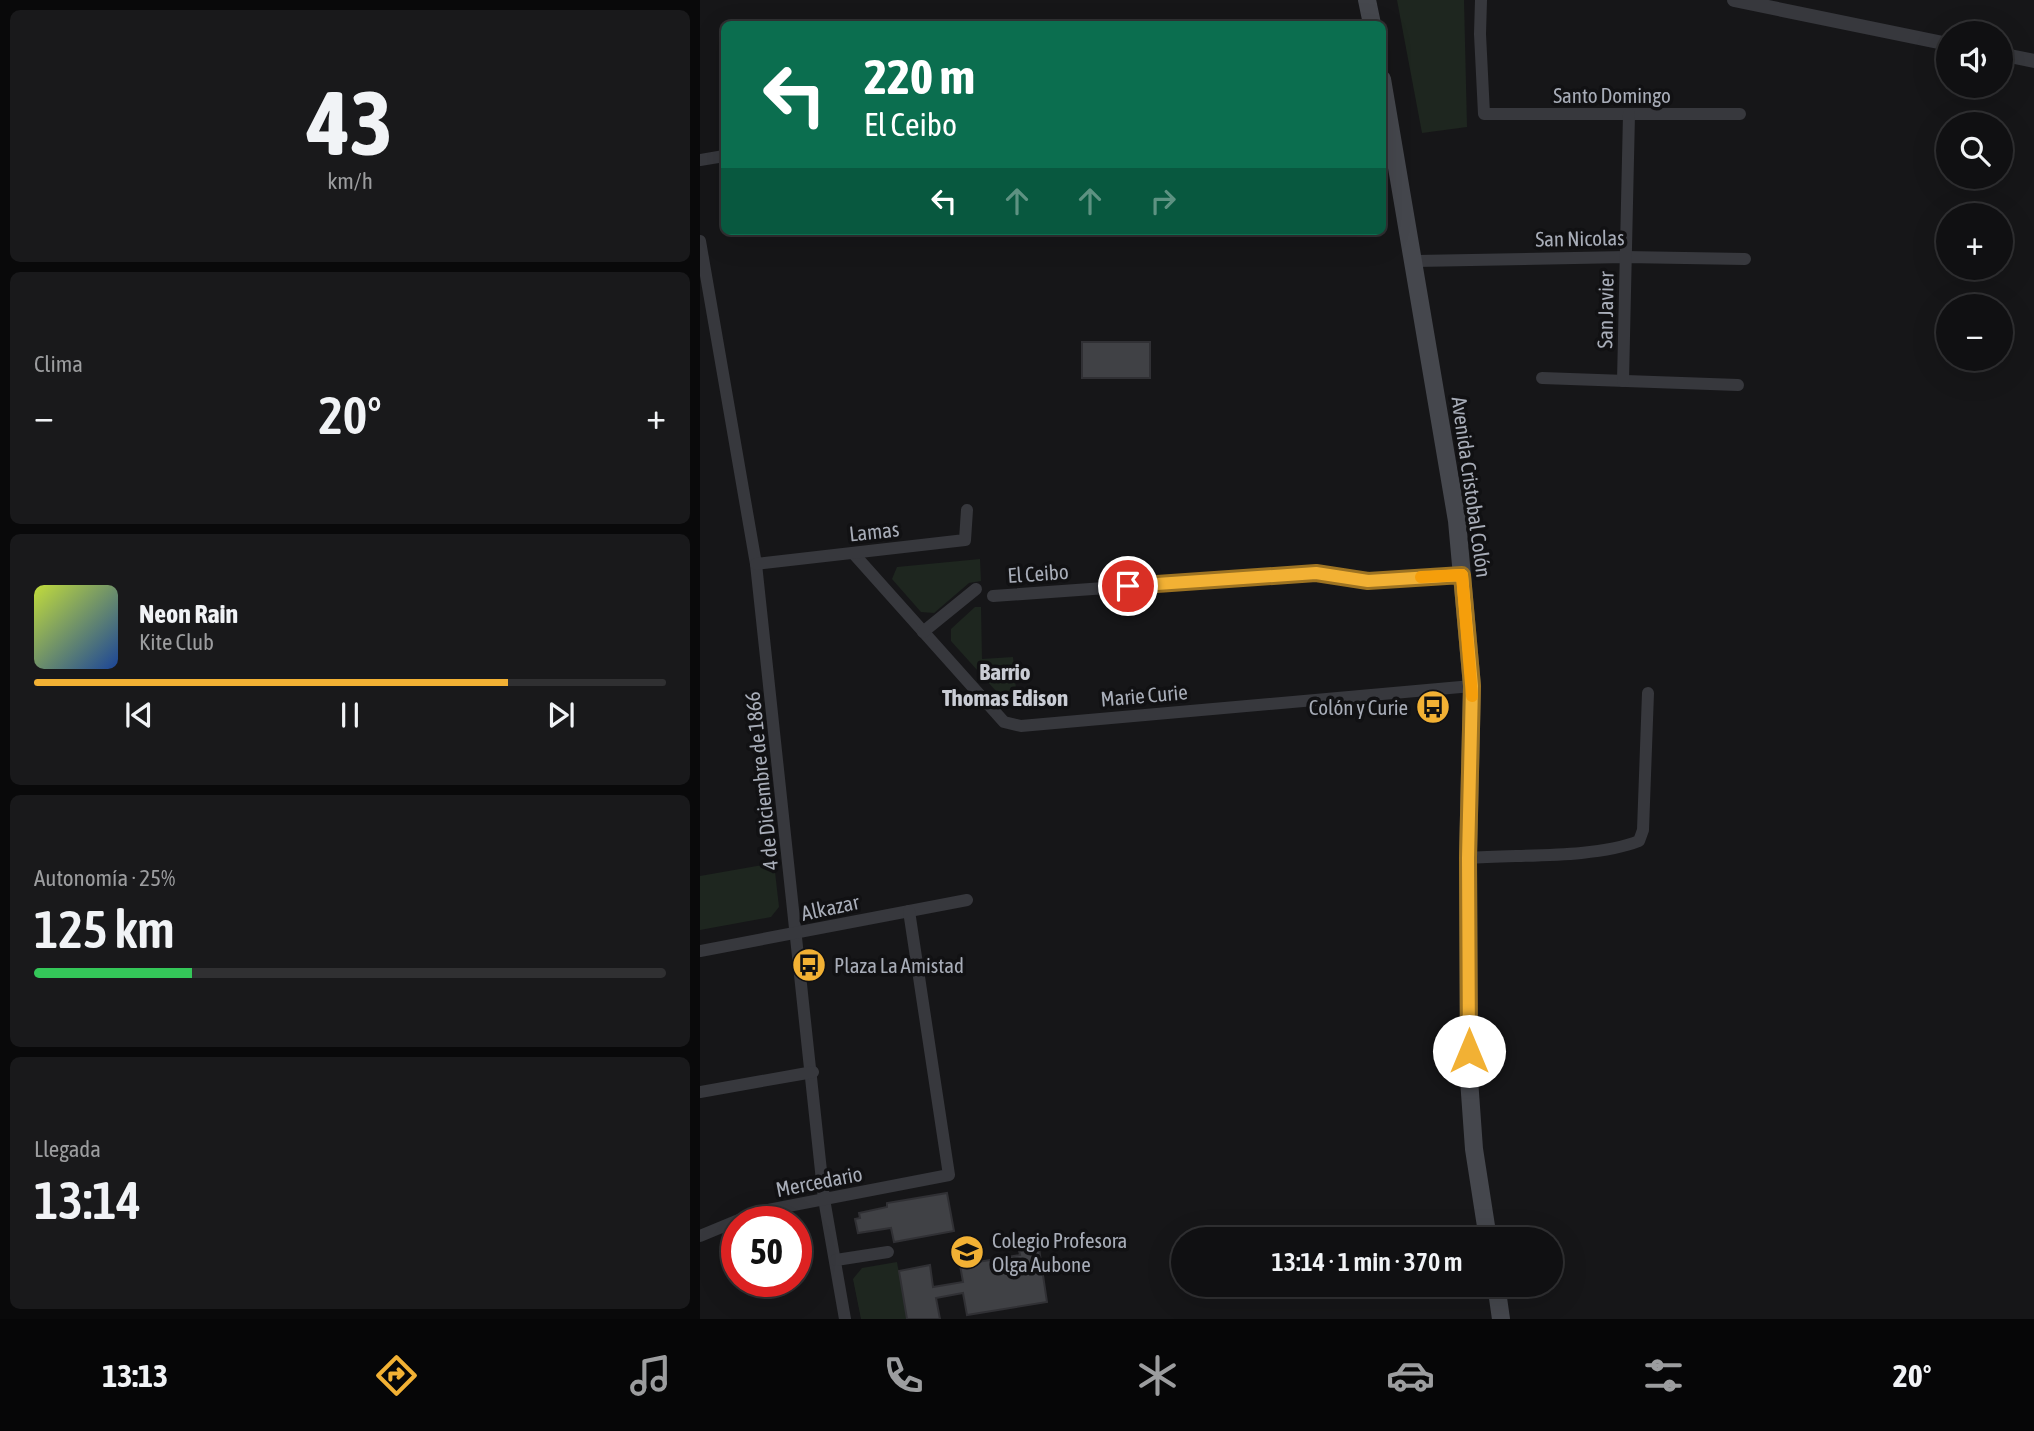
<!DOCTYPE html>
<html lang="es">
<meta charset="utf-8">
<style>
:root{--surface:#101012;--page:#19191b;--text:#f1f3f6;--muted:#9c9d9f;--line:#303032;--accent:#f2b134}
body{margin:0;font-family:"Asap Condensed",sans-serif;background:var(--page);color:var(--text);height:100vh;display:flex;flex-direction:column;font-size:26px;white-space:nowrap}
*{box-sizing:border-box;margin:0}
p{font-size:23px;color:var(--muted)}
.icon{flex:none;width:38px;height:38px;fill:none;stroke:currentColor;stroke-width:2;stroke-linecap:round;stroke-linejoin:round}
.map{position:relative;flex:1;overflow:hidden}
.details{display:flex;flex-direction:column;gap:10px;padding:10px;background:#09090a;width:700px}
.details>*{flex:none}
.hud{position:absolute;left:21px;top:21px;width:665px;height:214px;border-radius:10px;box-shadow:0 7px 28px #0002,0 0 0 2px var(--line);background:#0b6e4f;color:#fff;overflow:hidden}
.buttons{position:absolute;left:1236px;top:21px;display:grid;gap:14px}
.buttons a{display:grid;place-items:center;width:77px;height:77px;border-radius:50%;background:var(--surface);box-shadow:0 7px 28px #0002,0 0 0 2px var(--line);font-size:35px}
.speed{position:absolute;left:21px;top:1206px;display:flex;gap:14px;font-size:35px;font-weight:700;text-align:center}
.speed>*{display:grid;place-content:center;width:91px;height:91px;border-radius:50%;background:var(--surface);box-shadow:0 7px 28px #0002,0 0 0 2px var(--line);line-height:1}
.speed .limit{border:10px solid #d22;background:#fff;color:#111}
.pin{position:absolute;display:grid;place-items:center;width:60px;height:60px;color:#fff;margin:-30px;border:4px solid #fff;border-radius:50%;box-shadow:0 2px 7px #0007}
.me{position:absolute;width:77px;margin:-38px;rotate:0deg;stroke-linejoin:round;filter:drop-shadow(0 0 5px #0008)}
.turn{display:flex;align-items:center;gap:24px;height:147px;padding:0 28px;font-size:32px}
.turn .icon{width:91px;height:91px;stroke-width:2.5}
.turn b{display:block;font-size:49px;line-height:60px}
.lanes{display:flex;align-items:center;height:66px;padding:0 28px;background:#0003;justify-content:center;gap:35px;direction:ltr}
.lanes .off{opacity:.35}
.big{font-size:52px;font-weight:600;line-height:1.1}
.details .card{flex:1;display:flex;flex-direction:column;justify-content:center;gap:10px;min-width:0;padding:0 24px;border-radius:10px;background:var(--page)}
.details .dial{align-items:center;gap:0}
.dial b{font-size:91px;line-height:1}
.song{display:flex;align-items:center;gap:21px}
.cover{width:84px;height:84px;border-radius:10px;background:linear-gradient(135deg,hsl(70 70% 55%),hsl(220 70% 35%))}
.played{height:7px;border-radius:4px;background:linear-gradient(90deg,var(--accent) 75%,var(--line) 75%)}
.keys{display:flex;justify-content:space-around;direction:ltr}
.heat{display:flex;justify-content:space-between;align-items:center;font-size:38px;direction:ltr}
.charge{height:10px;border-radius:5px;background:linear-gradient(90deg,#34c759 25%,var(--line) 0)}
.trip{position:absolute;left:471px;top:1227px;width:392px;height:70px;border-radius:35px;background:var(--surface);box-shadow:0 7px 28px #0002,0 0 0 2px var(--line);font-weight:600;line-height:70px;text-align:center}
.dock{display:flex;height:112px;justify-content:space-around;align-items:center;background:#060607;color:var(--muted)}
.dock .icon{width:49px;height:49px}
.dock .on{color:var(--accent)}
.dock b{font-size:32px;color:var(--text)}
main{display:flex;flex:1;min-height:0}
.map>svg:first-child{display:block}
.green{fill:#1e261f}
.building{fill:#404145;stroke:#303034;stroke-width:2}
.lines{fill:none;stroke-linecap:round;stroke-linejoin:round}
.minor{stroke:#37383d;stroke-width:12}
.tertiary{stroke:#37383d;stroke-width:14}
.secondary{stroke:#45474d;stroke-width:18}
.route-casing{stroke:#9d7322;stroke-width:18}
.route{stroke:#f2b134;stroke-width:12}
.slow{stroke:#f59e0b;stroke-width:12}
.labels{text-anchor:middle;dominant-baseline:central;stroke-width:7;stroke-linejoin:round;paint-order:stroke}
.street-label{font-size:21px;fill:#a8adb8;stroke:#111113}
.poi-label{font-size:21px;fill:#a8adb8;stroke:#111113;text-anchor:start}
.neighbourhood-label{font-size:23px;font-weight:bold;fill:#c9ccd4;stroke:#111113}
</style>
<main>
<section class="details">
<div class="card dial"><b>43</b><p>km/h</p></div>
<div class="card"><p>Clima</p>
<div class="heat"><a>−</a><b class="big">20°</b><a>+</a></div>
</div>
<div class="card">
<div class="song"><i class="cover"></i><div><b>Neon Rain</b><p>Kite Club</p></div></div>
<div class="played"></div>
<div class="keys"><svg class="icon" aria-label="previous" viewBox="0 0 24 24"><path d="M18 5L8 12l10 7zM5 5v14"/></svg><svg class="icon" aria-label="pause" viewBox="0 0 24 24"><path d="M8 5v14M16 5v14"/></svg><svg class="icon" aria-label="next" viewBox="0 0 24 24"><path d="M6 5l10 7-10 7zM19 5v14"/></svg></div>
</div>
<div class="card"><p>Autonomía · 25%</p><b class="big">125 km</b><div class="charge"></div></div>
<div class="card"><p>Llegada</p><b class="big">13:14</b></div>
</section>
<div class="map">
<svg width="1334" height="1319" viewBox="0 0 1334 1319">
<rect width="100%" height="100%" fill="#161618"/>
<g class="green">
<polygon points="697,0 764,0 767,127 722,133"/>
<polygon points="280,559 281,581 269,583 234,613 221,612 192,579 197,567"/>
<polygon points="275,607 281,607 282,659 313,657 318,710 305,701 251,641 251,629"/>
<polygon points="74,863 79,907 71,917 0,930 0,876"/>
<polygon points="197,1262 207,1319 161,1319 153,1279 162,1268"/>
</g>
<g class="building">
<rect x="382" y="342" width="68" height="36"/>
<polygon points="247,1193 254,1231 194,1242 191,1228 158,1233 155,1219 160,1218 159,1213 187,1207 187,1203"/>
<polygon points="337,1235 347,1302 267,1315 263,1293 236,1298 240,1319 207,1319 199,1271 230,1265 233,1287 263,1282 260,1265 320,1255 319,1250 326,1249 324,1237"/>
</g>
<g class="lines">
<g class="minor">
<polyline points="781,0 780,34 784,114 1040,114"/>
<polyline points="0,160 24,156"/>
<polyline points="0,241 56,564 124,1199 145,1319"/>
<polyline points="716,261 925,257 1045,259"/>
<polyline points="842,378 1038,385"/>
<polyline points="923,381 929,114"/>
<polyline points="153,553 304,722 321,726 772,686"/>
<polyline points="56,564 265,540 267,510"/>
<polyline points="293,596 616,573 668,581 762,574"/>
<polyline points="223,632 276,589"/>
<path d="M768 858C818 854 893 859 939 841L943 830 948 693"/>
<polyline points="0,951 267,900"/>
<polyline points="0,1092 113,1072"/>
<polyline points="0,1236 58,1212 249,1175 209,911"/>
<polyline points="136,1260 188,1252"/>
</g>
<g class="tertiary">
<polyline points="1034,0 1248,44"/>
<polyline points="1300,54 1334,61"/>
</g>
<g class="secondary">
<polyline points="667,0 672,24"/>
<polyline points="682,79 757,521 772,686 768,858 769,1079 774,1149 788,1239"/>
<polyline points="796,1284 801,1319"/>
</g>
</g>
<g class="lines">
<g class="route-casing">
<polyline id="route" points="428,586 616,573 668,581 762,575 772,686 768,858 769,1051"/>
</g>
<use href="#route" class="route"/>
<polyline class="slow" points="721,577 762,575 772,696"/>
</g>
<defs>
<g id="bus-disc" transform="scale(1.75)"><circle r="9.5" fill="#f2b134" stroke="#111113"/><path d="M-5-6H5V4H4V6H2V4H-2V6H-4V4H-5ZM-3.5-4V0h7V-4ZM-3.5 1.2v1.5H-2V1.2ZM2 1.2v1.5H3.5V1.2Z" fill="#111"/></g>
<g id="school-disc" transform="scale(1.75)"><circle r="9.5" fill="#f2b134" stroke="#111113"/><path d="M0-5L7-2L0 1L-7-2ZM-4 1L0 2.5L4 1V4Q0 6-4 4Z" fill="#111"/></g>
</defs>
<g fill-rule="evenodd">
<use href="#bus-disc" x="733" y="707"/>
<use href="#bus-disc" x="109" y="965"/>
<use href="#school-disc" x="267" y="1252"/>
</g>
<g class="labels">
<g class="street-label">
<text x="912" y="95">Santo Domingo</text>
<text transform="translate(880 238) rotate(-1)">San Nicolas</text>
<text transform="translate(905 310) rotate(-89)">San Javier</text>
<text transform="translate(772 487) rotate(82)">Avenida Cristobal Colón</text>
<text transform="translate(174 531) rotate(-6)">Lamas</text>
<text transform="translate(338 573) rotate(-4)">El Ceibo</text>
<text transform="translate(444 695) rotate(-5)">Marie Curie</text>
<text transform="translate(61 781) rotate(-96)">4 de Diciembre de 1866</text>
<text transform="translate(130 907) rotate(-12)">Alkazar</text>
<text transform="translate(119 1181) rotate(-11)">Mercedario</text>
</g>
<g class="poi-label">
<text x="708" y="707" text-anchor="end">Colón y Curie</text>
<text x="134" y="965">Plaza La Amistad</text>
<text x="292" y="1240">Colegio Profesora<tspan x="292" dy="24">Olga Aubone</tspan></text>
</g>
<g class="neighbourhood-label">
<text x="305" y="672">Barrio<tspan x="305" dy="26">Thomas Edison</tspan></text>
</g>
</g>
</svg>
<div class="buttons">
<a><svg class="icon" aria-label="sound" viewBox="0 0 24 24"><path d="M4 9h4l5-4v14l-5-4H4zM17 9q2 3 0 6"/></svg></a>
<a><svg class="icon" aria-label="search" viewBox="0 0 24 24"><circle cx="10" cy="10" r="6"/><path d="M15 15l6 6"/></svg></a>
<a>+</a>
<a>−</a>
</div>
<div class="speed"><div class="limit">50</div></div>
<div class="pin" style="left:428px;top:586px;background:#d93025"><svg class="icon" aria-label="arrive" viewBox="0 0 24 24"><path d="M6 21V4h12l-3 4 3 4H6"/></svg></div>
<svg class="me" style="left:769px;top:1051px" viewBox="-20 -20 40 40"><circle r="19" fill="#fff"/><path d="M0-13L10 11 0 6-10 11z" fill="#f2b134"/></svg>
<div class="trip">13:14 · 1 min · 370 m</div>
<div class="hud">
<div class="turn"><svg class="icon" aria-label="left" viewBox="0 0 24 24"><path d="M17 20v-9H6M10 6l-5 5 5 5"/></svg><div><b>220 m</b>El Ceibo</div></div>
<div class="lanes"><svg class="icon" aria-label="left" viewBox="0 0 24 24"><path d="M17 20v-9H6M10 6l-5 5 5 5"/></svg><svg class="icon off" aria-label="ahead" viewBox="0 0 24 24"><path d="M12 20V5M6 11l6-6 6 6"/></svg><svg class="icon off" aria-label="ahead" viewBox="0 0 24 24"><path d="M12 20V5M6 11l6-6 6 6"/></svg><svg class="icon off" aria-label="right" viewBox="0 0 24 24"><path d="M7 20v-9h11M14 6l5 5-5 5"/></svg></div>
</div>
</div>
</main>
<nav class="dock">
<b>13:13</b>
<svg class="icon on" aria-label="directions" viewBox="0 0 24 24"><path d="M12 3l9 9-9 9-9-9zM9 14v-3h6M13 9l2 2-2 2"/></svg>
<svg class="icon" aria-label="music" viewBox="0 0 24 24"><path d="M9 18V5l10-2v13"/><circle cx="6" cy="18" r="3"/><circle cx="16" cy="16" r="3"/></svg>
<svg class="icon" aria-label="phone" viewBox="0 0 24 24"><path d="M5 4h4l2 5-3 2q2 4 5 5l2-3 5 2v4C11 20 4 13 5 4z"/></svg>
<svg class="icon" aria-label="climate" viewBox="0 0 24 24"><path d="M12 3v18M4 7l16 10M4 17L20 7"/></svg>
<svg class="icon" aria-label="car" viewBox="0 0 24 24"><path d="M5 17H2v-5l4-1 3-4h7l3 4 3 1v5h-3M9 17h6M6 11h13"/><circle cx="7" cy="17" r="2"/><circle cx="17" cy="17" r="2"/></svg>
<svg class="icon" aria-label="filters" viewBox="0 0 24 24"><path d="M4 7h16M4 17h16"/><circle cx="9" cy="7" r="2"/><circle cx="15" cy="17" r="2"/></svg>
<b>20°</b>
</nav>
